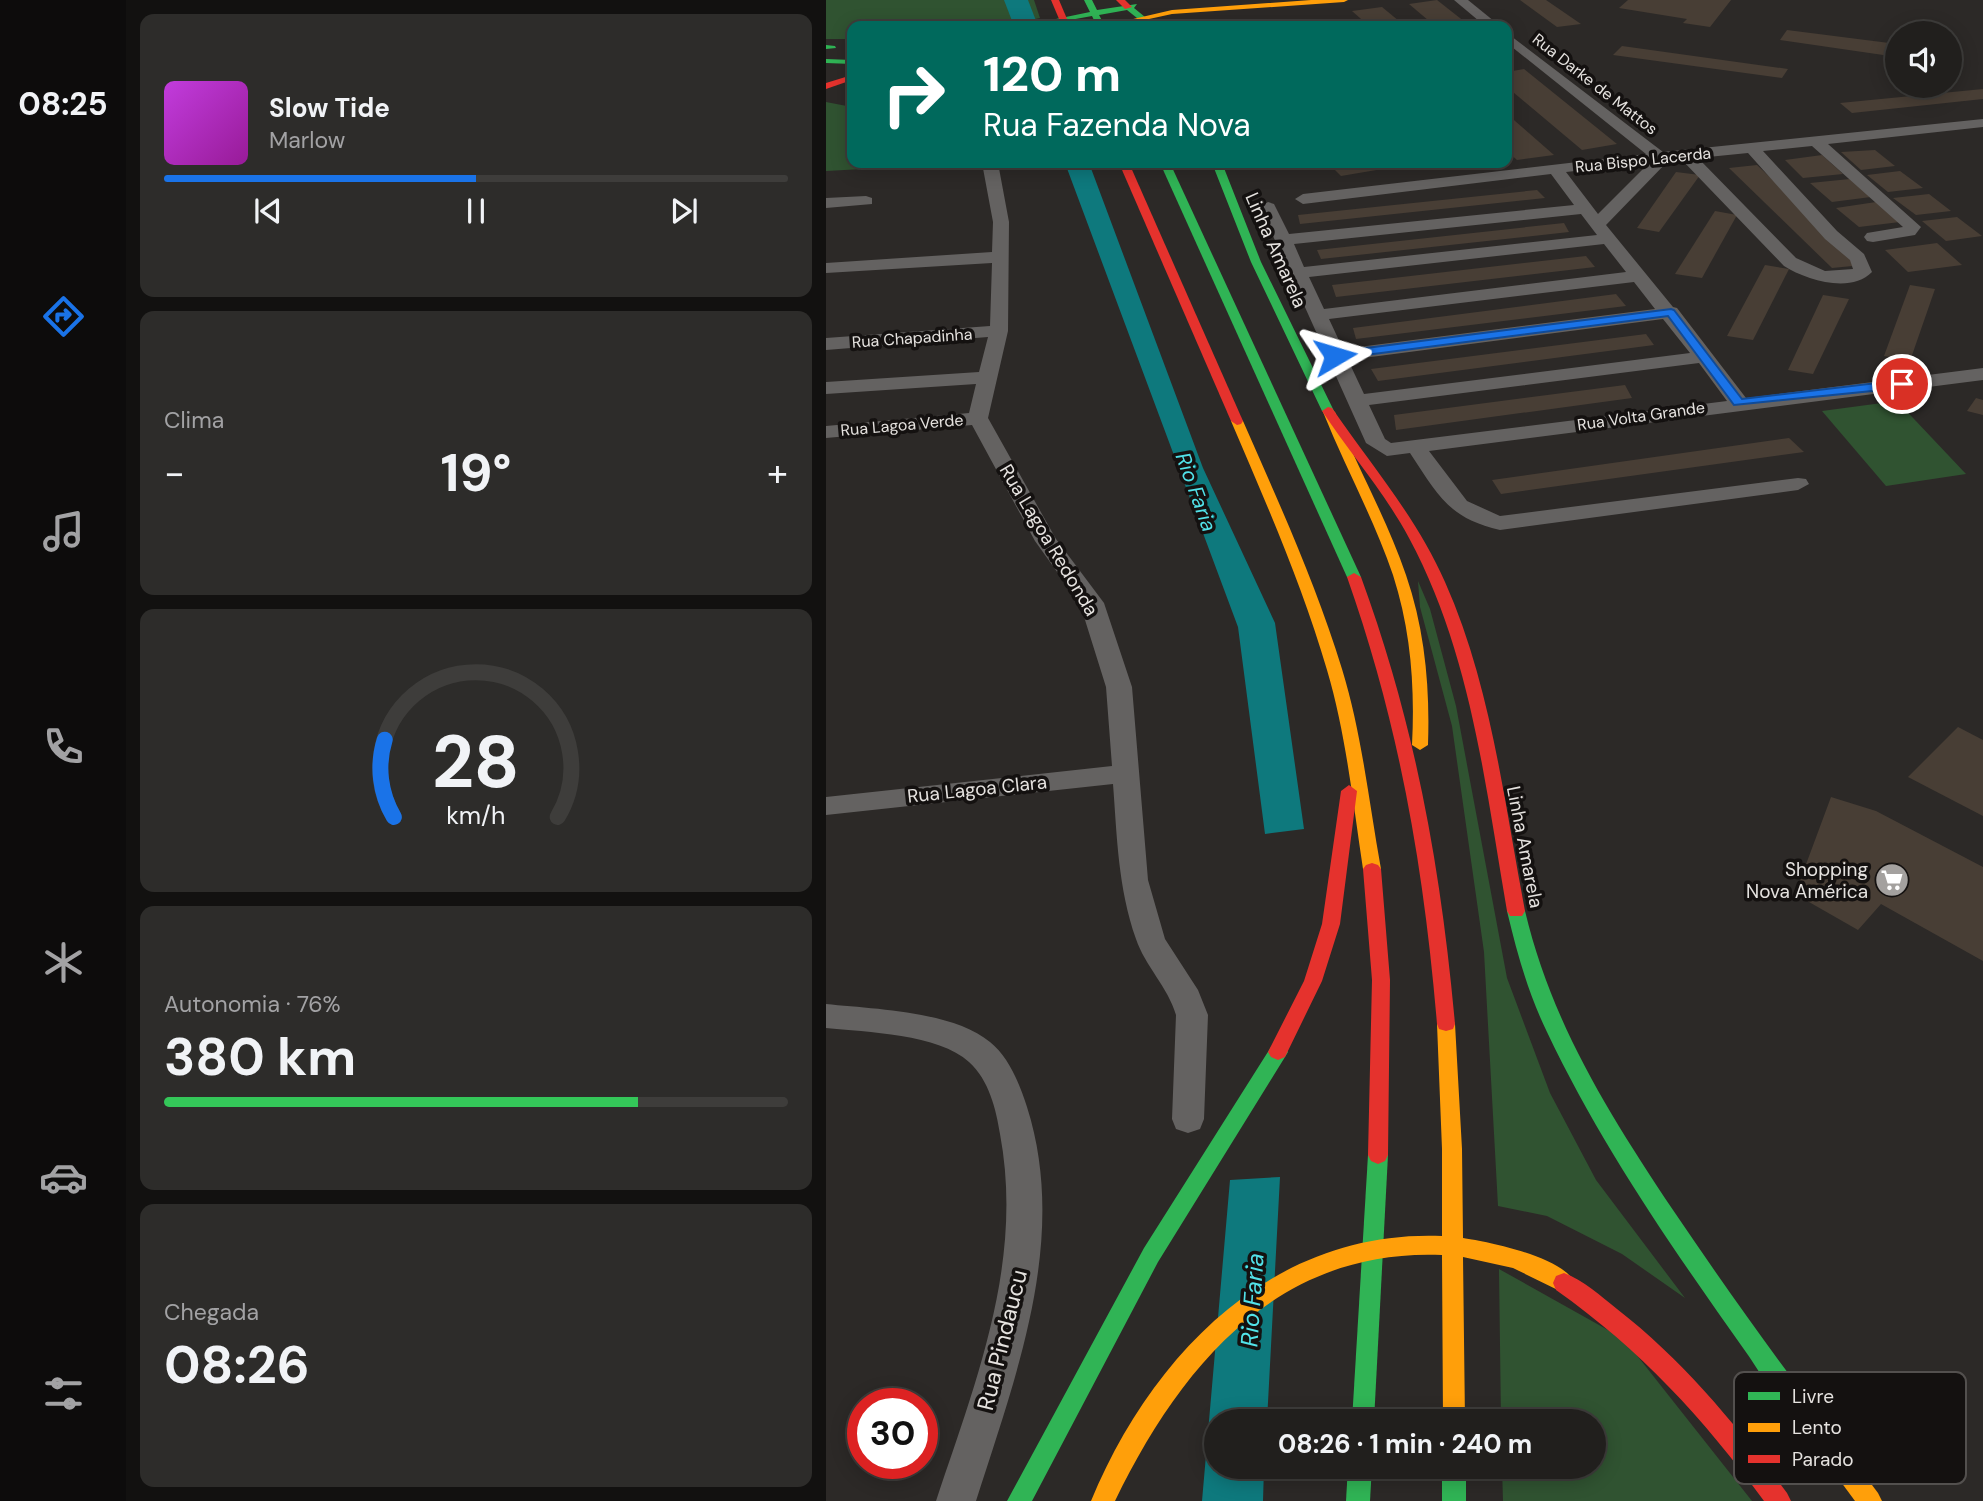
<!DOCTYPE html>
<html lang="pt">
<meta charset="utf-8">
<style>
:root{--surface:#211f1d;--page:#2d2c2a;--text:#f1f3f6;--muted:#a2a2a4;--line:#3e3d3b;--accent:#1a73e8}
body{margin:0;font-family:"DM Sans",sans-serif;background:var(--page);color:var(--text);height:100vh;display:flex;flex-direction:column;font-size:26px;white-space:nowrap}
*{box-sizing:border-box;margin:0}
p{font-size:23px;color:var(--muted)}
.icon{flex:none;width:38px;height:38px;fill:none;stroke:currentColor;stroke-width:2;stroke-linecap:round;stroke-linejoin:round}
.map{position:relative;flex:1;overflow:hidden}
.panel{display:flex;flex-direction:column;gap:14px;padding:14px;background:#121110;width:700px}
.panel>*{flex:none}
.hud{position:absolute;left:21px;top:21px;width:665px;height:147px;border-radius:14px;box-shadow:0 4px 18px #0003,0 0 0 2px var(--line);background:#00695c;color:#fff;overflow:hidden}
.controls{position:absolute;left:1059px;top:21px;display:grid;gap:14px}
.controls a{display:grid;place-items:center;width:77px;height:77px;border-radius:50%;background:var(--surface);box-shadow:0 4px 18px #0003,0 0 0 2px var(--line);font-size:35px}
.speed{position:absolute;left:21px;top:1388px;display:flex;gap:14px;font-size:35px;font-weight:700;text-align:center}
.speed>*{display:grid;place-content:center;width:91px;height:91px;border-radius:50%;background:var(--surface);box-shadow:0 4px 18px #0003,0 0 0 2px var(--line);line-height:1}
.speed .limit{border:10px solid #d22;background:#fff;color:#111}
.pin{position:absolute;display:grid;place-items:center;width:60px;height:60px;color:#fff;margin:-30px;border:4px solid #fff;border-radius:50%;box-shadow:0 2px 7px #0007}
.me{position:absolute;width:77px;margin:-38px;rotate:83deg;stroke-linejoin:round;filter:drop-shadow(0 0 5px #0008)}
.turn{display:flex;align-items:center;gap:24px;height:147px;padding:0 21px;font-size:32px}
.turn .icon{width:91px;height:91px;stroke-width:2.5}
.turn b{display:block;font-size:49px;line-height:60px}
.big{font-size:52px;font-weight:700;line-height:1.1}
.panel .card{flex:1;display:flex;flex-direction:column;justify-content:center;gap:10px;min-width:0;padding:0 24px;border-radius:14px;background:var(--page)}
.panel .dial{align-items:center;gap:0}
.dial svg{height:182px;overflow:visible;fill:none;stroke:var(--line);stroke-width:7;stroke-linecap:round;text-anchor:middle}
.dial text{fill:var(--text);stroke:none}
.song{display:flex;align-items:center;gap:21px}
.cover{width:84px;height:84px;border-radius:10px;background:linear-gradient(135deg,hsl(290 70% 55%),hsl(300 70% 35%))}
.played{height:7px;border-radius:4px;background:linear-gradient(90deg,var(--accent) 50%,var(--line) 50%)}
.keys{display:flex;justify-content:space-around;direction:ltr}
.heat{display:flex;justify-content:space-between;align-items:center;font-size:38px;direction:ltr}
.charge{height:10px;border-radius:5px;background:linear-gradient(90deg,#34c759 76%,var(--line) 0)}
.trip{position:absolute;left:378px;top:1409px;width:402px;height:70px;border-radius:35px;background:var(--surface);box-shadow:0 4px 18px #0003,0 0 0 2px var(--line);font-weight:700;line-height:70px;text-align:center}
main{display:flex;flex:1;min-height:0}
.tab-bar{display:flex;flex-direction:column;width:126px;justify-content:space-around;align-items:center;background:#0d0c0c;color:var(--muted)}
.tab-bar .icon{width:49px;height:49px}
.tab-bar .on{color:var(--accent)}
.tab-bar b{font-size:32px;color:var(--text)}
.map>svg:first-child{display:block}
.green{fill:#305331}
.water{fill:#0e797d}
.building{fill:#483e35}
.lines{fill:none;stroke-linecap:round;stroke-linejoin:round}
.street{fill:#646261;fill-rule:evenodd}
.fast{fill:#30b455;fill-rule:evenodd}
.slow{fill:#ff9f0a;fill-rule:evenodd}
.jam{fill:#e5322d;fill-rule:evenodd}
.route{fill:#1a73e8;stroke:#114b97;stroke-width:2}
.labels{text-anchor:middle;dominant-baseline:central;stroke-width:7;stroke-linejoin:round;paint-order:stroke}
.far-street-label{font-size:16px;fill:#e5e2df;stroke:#141110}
.street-label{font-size:19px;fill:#e5e2df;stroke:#141110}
.poi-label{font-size:19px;fill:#e5e2df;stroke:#141110;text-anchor:end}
.water-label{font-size:21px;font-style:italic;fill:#52e2e9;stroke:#141110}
.near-street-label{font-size:23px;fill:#e5e2df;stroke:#141110}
.near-water-label{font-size:24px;font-style:italic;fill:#52e2e9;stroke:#141110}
.key{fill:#141110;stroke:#53504e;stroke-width:2}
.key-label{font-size:19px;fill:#e5e2df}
</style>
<main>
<nav class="tab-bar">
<b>08:25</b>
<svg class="icon on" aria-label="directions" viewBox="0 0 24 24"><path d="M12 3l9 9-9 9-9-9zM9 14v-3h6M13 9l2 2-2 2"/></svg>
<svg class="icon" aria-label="music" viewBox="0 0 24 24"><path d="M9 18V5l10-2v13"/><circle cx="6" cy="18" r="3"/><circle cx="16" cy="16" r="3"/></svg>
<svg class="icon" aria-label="phone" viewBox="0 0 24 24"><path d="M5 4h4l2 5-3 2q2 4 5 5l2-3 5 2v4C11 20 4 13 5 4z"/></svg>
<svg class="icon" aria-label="climate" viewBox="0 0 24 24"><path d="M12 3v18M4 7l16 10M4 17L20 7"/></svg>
<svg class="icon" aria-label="car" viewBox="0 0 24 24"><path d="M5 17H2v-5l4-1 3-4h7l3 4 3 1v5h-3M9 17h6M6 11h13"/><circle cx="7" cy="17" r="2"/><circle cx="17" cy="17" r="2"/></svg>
<svg class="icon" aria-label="filters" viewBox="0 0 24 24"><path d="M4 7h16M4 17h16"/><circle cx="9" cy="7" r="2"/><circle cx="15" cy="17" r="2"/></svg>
</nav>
<section class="panel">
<div class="card">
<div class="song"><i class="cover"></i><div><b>Slow Tide</b><p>Marlow</p></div></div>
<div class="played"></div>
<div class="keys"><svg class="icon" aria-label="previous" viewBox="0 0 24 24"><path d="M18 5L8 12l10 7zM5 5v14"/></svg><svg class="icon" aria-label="pause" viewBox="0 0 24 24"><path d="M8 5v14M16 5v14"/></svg><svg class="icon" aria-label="next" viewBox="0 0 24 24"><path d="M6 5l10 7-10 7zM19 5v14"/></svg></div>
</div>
<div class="card"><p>Clima</p>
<div class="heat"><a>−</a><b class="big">19°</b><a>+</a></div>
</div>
<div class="card dial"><svg viewBox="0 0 100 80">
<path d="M14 69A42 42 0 1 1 86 69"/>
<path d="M14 69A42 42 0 0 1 10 35" stroke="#1a73e8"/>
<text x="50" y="56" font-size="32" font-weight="700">28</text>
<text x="50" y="72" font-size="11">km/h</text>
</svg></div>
<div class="card"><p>Autonomia · 76%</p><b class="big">380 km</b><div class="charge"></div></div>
<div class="card"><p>Chegada</p><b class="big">08:26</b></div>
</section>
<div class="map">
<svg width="1157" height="1501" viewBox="0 0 1157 1501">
<rect width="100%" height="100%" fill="#2c2927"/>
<g class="green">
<polygon points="0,0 208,0 214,18 177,26 26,26 26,39 0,39"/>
<polygon points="0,102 26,107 26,133 21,137 23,155 26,157 26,163 39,163 37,169 0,171"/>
<polygon points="1071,401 1140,474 1060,486 996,411"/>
<polygon points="592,581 604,609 630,706 681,978 724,1093 770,1180 859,1298 796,1254 721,1216 672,1206 658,952 626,726 594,607"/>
<polygon points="673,1269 798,1339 926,1501 677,1501 676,1467 768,1466 768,1421 675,1421"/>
</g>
<g class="water">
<polygon points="178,0 202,0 212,26 188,26"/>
<polygon points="239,163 263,163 377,468 449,623 478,829 439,834 412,627"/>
<polygon points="454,1177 441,1421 390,1421 390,1466 438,1467 437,1501 376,1501 404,1180"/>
</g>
<g class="building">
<polygon points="611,0 644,26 609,26 583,4"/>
<polygon points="694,0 720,0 755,24 731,27"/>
<polygon points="802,0 905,0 884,27 857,23 861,19 793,8"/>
<polygon points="556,7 579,26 543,26 526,11"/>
<polygon points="961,30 1071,44 1071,57 954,40"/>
<polygon points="796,46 962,69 956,78 787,55"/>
<polygon points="698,69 791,144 756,150 681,87 681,72"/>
<polygon points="1157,89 1157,99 1026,113 1014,103"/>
<polygon points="681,114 728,155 691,160 681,151"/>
<polygon points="1049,150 1069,166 1035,170 1015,152"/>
<polygon points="996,155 1017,174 977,178 959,160"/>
<polygon points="502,163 586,163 586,164 515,176"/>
<polygon points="931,165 1037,265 1006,268 903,168"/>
<polygon points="1074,171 1097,188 1062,192 1041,175"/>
<polygon points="850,172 874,175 833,232 811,228"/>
<polygon points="1024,179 1045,197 1006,202 984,183"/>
<polygon points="711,190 719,198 474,224 472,215"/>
<polygon points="1103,194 1125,211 1090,215 1067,198"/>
<polygon points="1050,202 1074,222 1033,227 1010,208"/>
<polygon points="889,211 911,215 876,278 849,274"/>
<polygon points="1131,217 1156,236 1120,241 1096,221"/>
<polygon points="738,223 743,232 495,259 491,250"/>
<polygon points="1111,243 1136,265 1082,272 1059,250"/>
<polygon points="760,256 769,267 510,297 506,285"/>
<polygon points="939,265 963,269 927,340 901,336"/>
<polygon points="1084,285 1109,289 1084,361 1058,356"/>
<polygon points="790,294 800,306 530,339 527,328"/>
<polygon points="997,295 1023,299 987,374 962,370"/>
<polygon points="820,334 828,345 552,381 545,369"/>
<polygon points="799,385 806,398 570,430 568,415"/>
<polygon points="1150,398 1157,400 1157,415 1141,411"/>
<polygon points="963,438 978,452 675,494 666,480"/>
<polygon points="1132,727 1157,740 1157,816 1082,777"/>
<polygon points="1005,797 1050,811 1157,867 1157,961 1055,904 1032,930 969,894"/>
</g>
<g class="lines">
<g class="street">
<polygon points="628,0 642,0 674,26 659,26"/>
<path d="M681 33 837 152 1157 119V127L1002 144 1095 227 1089 235 1047 242 1041 241 1038 237 1041 233 1077 227 986 146 937 151 1011 231 1038 254 1046 272C1025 294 980 280 958 266L856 160 842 161 780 225 847 307 851 308 920 398 1157 368V380L603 451 641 501 674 516 972 478 980 479 983 484 972 490 674 530C622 518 612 495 584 453L561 456 540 443 434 207 442 202 448 204 463 234 748 205 725 174 477 204 469 199 477 194 820 154 681 43ZM922 153 999 239 1024 260 1027 269 999 271 970 258 872 158ZM823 163 772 214 740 172ZM755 214 771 235 478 267 468 244ZM778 244 800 272 498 309 483 277ZM808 282 829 309 517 349 503 319ZM837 319 864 353 538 394 522 360ZM873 363 901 401 565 443 559 439 543 405Z"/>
<path d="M156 163H172L183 222 182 331 162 418 230 539 278 603 306 687 322 880 339 939 372 990 382 1015 378 1119 374 1129 362 1133 350 1129 346 1119 350 1015C342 987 319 966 310 939 292 888 291 836 287 784L0 815V797L286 766 280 687 254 604 209 541 146 425 0 438V426L143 413 150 384 0 394V382L153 372 162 337 0 350V338L164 326 166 263 0 273V263L166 252 167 222Z"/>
<polygon points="40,196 46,198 46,204 0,208 0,198"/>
<path d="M0 1004C47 1009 127 1011 164 1042 183 1057 194 1085 201 1107 243 1239 190 1375 150 1501H110C150 1381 198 1262 174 1134 170 1109 163 1080 143 1062 113 1034 40 1032 0 1028Z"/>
</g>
<g class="fast">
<polygon points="258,0 266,0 271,10 311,4 308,8 330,26 321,26 301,10 273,15 279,26 271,26 266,16 211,26 196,26 264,12"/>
<polygon points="0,45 9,46 10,48 0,49"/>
<polygon points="0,59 26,60 26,64 0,63"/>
<polygon points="334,163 344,163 535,577 533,580 528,581 521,577"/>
<polygon points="386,163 396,163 435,262 508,411 506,414 502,415 496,411 425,262"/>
<path d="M690 905 696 906 699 911C726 1024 783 1114 847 1210 891 1275 936 1339 983 1401L986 1409 983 1417 975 1420C957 1413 934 1372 922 1355 849 1252 775 1146 721 1032 702 993 691 953 681 911L684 906Z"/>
<polygon points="452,1044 459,1047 462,1052 459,1057 332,1262 206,1501 181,1501 318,1248 445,1047"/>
<polygon points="552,1146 559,1149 562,1155 548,1421 526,1421 542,1155 545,1149"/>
<polygon points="522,1466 546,1466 544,1501 520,1501"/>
<rect x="616" y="1466" width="24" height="35"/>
</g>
<g class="slow">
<polygon points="485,0 522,0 518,2 346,14 291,26 277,26 346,10"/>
<path d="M503 408 509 412C531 467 561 519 580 575 599 630 604 687 602 745L594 750 586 745C589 687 585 631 567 575 548 519 519 467 497 412Z"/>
<path d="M411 417 417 421C453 503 490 584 516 669 536 734 543 803 555 869L552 873H540L537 869C527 803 520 734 501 670 476 584 440 503 405 421Z"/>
<path d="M620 1017 627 1019 629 1024 636 1149 637 1238C664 1242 737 1257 749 1283L746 1290 738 1293 687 1268 637 1257 639 1421H617L616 1255C452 1248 355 1365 289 1501H265C326 1354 447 1229 616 1236V1149L611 1024 613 1019Z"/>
<polygon points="975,1398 983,1401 1052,1493 1056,1501 1029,1501 967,1417 964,1409 967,1401"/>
</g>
<g class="jam">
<polygon points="225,0 233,0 244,26 236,26"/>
<polygon points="290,0 299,0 306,7 299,9"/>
<polygon points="26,75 26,80 0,89 0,83"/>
<polygon points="293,163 303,163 417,421 415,424 411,425 405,421"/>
<path d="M502 407 506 408C545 465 591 518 619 582 665 685 678 801 699 911L696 916H684L681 911C659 784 645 653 583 538 559 493 524 453 496 411Z"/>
<path d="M528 573 535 577C589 724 615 868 629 1024L627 1029 620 1031 613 1029 611 1024C598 868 573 724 521 577Z"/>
<polygon points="523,785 531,791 514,924 496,981 459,1057 452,1060 445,1057 442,1052 478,981 496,924 515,791"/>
<polygon points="546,863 552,865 555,869 564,980 562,1155 559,1161 552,1164 545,1161 542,1155 546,980 537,869 540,865"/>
<path d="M738 1273C757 1280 775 1296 791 1309 858 1361 910 1425 961 1493L965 1501H938C877 1418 815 1350 730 1290L727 1283 730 1276Z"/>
</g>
</g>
<polygon class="route" points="845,309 848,310 916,399 1076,380 1082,384 1076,388 908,405 842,316 509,359 503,356 509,352"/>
<defs>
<g id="supermarket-disc" transform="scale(1.75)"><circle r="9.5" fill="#a4a19f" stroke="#141110"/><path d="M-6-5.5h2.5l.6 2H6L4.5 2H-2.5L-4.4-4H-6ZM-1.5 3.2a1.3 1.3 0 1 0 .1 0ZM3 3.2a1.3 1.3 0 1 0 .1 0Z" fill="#fff"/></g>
</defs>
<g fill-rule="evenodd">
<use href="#supermarket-disc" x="1066" y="880"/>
</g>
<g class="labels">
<g class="far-street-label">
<text transform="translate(769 84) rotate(38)">Rua Darke de Mattos</text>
<text transform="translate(817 160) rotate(-6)">Rua Bispo Lacerda</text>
<text transform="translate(86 338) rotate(-4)">Rua Chapadinha</text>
<text transform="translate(815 416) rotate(-8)">Rua Volta Grande</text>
<text transform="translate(76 425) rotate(-5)">Rua Lagoa Verde</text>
</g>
<g class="street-label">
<text transform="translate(450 250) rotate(66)">Linha Amarela</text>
<text transform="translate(223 540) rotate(59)">Rua Lagoa Redonda</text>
<text transform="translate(151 789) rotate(-6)">Rua Lagoa Clara</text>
<text transform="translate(699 847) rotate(79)">Linha Amarela</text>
</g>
<g class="poi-label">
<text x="1042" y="869">Shopping<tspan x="1042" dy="22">Nova América</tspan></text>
</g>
<g class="water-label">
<text transform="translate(370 492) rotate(70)">Rio Faria</text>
</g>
<g class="near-street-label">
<text transform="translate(176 1340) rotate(-76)">Rua Pindaucu</text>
</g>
<g class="near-water-label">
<text transform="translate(426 1300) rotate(-86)">Rio Faria</text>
</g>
</g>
<rect x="908" y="1372" width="232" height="112" rx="10" class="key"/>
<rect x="922" y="1392" width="32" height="8" fill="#30b455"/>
<rect x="922" y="1423" width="32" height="9" fill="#ff9f0a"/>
<rect x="922" y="1455" width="32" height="8" fill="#e5322d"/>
<g class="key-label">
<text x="966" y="1403">Livre</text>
<text x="966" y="1434">Lento</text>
<text x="966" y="1466">Parado</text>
</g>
</svg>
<div class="controls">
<a><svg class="icon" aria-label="sound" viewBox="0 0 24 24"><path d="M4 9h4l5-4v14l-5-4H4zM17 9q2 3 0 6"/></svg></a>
</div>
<div class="speed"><div class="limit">30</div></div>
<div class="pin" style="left:1076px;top:384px;background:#d93025"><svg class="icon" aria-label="arrive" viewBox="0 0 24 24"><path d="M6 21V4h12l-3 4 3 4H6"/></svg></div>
<svg class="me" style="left:509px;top:356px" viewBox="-20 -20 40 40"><path d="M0-17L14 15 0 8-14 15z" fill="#1a73e8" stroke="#fff" stroke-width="4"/></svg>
<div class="trip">08:26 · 1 min · 240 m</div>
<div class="hud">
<div class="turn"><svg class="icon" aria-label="right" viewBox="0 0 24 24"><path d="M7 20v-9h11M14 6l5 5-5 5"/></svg><div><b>120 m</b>Rua Fazenda Nova</div></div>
</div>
</div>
</main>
